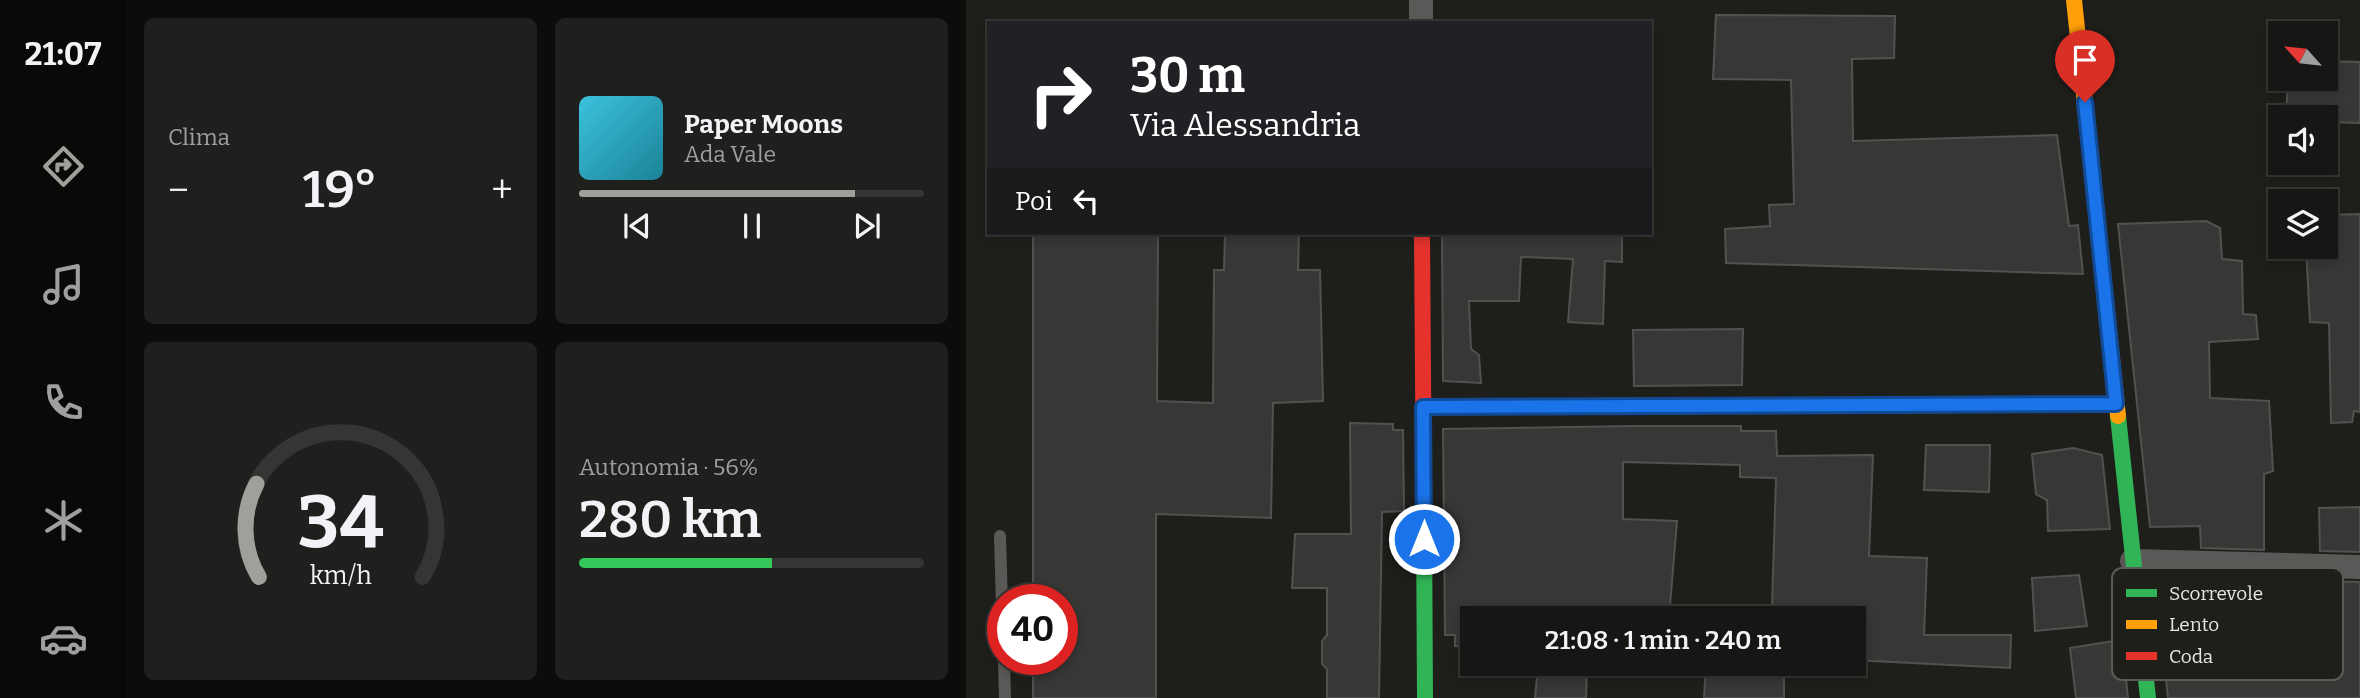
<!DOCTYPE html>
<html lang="it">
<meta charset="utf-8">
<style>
:root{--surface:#161614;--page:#1f1f1d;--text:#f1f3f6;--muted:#9e9fa0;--line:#353534;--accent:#9f9f9c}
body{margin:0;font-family:Bitter,serif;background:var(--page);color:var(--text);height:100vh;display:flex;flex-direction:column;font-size:26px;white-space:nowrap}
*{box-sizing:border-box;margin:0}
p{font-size:23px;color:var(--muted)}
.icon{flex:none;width:38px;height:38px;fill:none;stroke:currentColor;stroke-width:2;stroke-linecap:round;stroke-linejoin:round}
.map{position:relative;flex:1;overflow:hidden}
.sheet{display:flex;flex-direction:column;gap:18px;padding:18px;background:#0c0c0b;width:840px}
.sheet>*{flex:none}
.banner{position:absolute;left:21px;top:21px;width:665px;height:214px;border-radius:0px;box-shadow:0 4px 10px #0003,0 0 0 2px var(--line);background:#202124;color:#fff;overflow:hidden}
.needle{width:46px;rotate:297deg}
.controls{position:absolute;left:1302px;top:21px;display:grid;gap:14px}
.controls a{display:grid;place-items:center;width:70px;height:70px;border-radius:0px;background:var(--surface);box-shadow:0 4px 10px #0003,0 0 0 2px var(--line);font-size:35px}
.speed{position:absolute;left:21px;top:584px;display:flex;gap:14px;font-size:35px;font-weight:700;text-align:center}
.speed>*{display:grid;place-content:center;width:91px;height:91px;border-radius:50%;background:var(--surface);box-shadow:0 4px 10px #0003,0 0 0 2px var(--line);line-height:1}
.speed .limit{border:10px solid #d22;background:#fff;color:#111}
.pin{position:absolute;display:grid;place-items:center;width:60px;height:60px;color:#fff;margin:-72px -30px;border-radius:50% 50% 50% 0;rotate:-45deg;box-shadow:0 0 7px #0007}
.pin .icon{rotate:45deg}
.me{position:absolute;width:77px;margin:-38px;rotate:0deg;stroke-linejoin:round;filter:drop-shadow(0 0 5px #0008)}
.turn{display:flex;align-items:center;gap:24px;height:147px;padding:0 28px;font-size:32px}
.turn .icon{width:91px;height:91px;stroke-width:2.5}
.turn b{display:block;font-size:49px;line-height:60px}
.then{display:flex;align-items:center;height:66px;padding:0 28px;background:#0003;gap:14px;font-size:26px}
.big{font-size:52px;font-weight:600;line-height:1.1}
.sheet .card{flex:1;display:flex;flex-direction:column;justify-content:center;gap:10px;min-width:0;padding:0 24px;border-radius:10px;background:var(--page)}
.sheet .dial{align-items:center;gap:0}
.dial svg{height:182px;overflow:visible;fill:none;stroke:var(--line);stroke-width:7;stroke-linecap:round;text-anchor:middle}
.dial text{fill:var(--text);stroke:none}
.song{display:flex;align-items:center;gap:21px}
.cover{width:84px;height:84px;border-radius:10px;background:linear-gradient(135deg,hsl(190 70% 55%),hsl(190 70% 35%))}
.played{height:7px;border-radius:4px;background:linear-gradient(90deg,var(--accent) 80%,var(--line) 80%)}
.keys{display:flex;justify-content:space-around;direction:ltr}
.heat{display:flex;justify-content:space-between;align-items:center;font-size:38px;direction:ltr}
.charge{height:10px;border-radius:5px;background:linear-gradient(90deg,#34c759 56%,var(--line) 0)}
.sheet .tiles{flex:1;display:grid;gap:18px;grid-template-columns:repeat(2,1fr)}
.trip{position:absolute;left:494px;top:606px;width:406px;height:70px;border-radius:0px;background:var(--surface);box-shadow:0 4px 10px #0003,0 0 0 2px var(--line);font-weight:600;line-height:70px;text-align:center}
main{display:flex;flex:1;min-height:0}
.tabs{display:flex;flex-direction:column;width:126px;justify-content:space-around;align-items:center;background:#090908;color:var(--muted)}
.tabs .icon{width:49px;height:49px}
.tabs .current{color:var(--accent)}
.tabs b{font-size:32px;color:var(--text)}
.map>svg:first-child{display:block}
.building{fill:#373736;stroke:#515250;stroke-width:2}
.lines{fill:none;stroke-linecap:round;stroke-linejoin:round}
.lane{stroke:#5a5957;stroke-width:12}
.street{stroke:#5a5957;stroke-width:24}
.fast{stroke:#30b455;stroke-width:16}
.slow{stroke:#ff9f0a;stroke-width:16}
.jam{stroke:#e5322d;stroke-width:16}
.route-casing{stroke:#114b97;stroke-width:18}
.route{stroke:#1a73e8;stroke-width:12}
.key{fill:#1f1f1a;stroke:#5a5a56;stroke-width:2}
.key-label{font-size:19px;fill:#e5e5e1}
</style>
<main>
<nav class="tabs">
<b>21:07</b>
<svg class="icon current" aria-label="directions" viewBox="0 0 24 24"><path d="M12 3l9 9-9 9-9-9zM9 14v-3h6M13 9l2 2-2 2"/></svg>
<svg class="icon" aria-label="music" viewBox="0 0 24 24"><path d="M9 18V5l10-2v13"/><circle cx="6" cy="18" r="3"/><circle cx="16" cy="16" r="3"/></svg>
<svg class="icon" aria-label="phone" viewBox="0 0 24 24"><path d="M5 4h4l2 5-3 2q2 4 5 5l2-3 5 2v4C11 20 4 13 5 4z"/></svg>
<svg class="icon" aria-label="climate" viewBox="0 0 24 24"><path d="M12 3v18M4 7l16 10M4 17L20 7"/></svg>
<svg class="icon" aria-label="car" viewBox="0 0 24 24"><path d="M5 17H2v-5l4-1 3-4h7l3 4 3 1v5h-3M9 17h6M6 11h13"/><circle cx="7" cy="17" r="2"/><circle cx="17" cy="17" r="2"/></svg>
</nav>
<section class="sheet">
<div class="tiles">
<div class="card"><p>Clima</p>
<div class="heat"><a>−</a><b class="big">19°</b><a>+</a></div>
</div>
<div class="card">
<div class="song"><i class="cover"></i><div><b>Paper Moons</b><p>Ada Vale</p></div></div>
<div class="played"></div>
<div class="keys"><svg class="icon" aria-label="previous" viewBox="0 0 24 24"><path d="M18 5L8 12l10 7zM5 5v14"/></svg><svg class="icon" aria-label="pause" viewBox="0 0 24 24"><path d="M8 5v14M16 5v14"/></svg><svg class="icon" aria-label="next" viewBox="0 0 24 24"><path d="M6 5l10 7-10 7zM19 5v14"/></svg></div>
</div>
<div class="card dial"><svg viewBox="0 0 100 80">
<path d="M14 69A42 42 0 1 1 86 69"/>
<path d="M14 69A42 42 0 0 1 13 28" stroke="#9f9f9c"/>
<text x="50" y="56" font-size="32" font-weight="700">34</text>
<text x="50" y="72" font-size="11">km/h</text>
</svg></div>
<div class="card"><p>Autonomia · 56%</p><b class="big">280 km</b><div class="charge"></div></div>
</div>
</section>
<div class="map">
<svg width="1394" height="698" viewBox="0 0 1394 698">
<rect width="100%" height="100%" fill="#1e1e1b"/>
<g class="building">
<polygon points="750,15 929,16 928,58 886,59 887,141 1091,135 1103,226 1112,225 1117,274 760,263 759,229 804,226 803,205 828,204 825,80 747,79"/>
<polygon points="1360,61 1394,62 1394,123 1360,122 1360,117 1320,117 1322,79 1360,79"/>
<polygon points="1394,214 1394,412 1388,411 1386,422 1365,423 1363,323 1344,322 1340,247 1360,247 1360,240 1365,240 1361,215"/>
<polygon points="1240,221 1254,228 1256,259 1276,261 1277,314 1290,315 1292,339 1243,342 1244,398 1303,401 1307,471 1298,474 1298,550 1235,548 1234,526 1184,527 1152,224"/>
<polygon points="67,233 192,233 191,401 247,403 248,270 258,270 259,233 333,233 332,270 354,270 357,401 307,403 305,518 190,514 190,698 67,698 67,660 96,660 96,600 67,600"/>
<polygon points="476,233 656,233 656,262 639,261 637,324 602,322 607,259 555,257 553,301 503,301 505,349 513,355 515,383 477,381"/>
<polygon points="777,329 776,385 668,386 667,330"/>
<polygon points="384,423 427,424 427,430 437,430 438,511 416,512 413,698 361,698 361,669 356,664 356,641 361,635 361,588 326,588 329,534 385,534"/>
<polygon points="668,426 775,426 775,431 810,431 811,456 907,455 903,556 961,558 958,635 1045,635 1044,668 887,660 887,618 857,618 857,608 806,607 810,478 774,477 774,465 657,462 657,519 711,521 703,618 506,618 506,647 489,646 489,635 479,635 477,429"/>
<polygon points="960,445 1024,445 1023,492 958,490"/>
<polygon points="1107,448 1136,455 1144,529 1082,531 1081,500 1070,494 1066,454"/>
<polygon points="1394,507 1394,552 1354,551 1353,508"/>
<polygon points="1113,575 1121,626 1069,631 1066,578"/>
<polygon points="1198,577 1298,579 1354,583 1354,581 1394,582 1394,698 1202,698 1191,588"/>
<polygon points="742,606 806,607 805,618 741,618"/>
<polygon points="1148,641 1149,647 1156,641 1162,698 1110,698 1104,648"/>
<polygon points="646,663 646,668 621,669 620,698 569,698 572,665 535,664"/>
<polygon points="740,663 818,663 818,698 738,698"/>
</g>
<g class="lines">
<g class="lane">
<polyline points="34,536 37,641"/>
<polyline points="38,660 39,698"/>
</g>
<g class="street">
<polyline points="455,23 455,0"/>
<polyline points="1166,561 1394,567"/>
</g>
<g class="fast">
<polyline points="457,407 1017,405"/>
<polyline points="1152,416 1182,698"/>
<polyline points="458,514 459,698"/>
</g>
<g class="slow">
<polyline points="1108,0 1152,416"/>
<polyline points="1017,405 1150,404"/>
</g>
<polyline class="jam" points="456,233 458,514"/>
</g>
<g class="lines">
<g class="route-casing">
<polyline id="route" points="458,539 457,407 1150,404 1119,102"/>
</g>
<use href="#route" class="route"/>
</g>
<rect x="1146" y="568" width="231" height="112" rx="10" class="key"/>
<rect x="1160" y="589" width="31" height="8" fill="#30b455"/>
<rect x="1160" y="620" width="31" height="9" fill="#ff9f0a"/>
<rect x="1160" y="652" width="31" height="8" fill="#e5322d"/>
<g class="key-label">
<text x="1203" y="600">Scorrevole</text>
<text x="1203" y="631">Lento</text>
<text x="1203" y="663">Coda</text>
</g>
</svg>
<div class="controls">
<a><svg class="needle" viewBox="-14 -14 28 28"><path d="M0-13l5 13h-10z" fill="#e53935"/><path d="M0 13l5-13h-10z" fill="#9e9fa0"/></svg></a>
<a><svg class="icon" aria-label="sound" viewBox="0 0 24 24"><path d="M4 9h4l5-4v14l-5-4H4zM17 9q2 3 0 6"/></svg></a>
<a><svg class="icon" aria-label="layers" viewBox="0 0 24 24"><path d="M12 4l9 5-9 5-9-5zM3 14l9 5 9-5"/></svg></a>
</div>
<div class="speed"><div class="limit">40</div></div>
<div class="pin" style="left:1119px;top:102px;background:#d93025"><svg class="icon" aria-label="arrive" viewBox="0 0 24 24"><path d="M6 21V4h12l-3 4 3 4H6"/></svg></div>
<svg class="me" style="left:458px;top:539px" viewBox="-20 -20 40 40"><circle r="17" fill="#1a73e8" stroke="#fff" stroke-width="3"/><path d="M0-11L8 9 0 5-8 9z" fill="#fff"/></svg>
<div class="trip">21:08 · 1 min · 240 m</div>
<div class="banner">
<div class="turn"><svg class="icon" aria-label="right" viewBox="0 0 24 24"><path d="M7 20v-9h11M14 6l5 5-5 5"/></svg><div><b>30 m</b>Via Alessandria</div></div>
<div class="then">Poi<svg class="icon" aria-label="left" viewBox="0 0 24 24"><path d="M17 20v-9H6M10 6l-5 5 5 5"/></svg></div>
</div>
</div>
</main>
